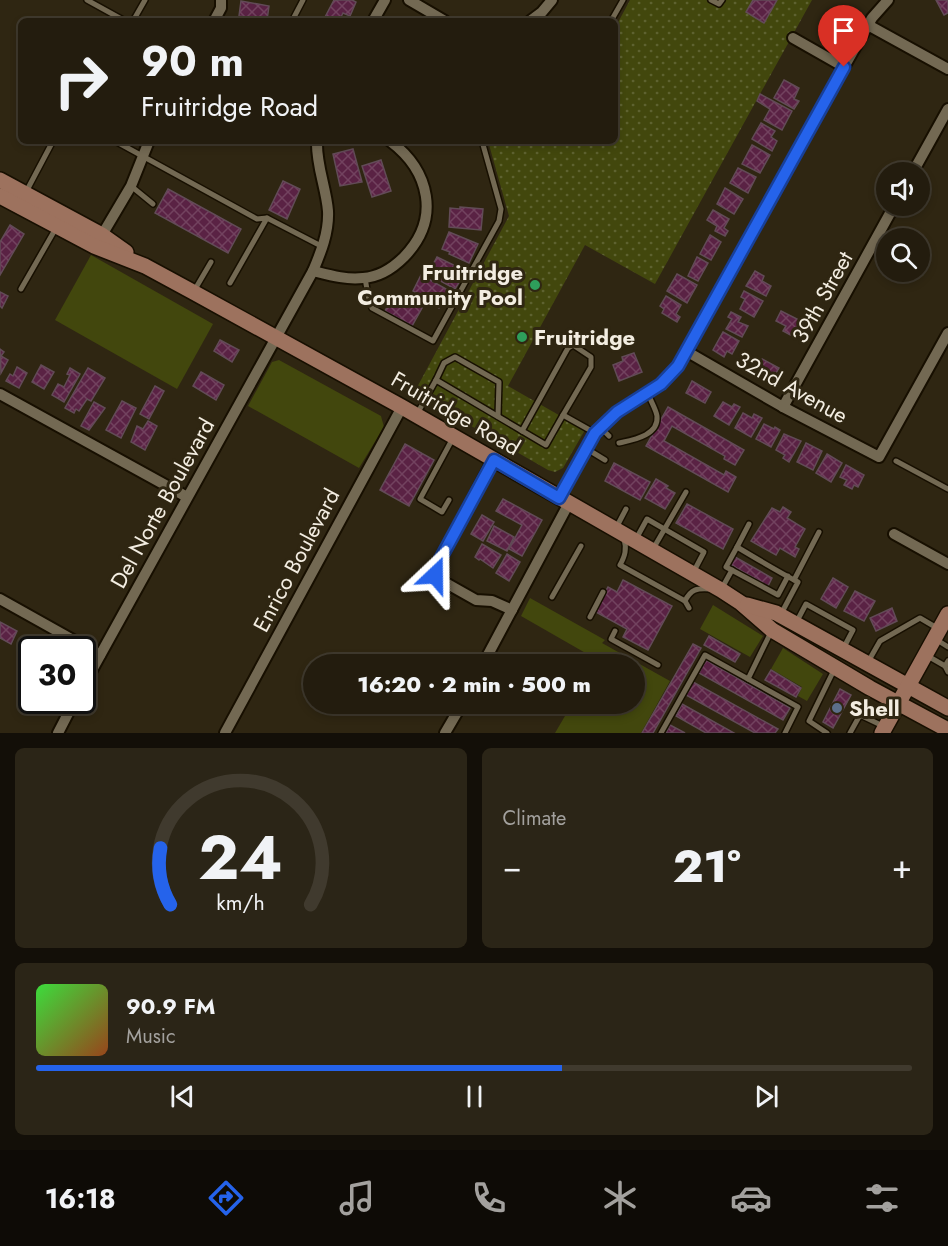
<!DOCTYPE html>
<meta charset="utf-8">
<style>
:root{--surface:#231c0e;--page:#2b2517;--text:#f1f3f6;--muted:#a3a19e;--line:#403a2e;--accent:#2563eb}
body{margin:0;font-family:Jost,sans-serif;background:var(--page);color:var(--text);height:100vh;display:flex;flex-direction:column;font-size:22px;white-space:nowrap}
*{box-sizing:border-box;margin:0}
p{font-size:20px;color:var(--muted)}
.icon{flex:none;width:33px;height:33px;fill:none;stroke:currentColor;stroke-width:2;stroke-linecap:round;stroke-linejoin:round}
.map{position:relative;height:733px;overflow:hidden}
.drawer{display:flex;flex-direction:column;gap:15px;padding:15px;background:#130f08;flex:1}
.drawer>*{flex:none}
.top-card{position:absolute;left:18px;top:18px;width:600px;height:126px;border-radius:9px;box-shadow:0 3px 9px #0003,0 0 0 2px var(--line);background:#231c0e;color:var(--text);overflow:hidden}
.buttons{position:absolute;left:876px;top:162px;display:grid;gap:12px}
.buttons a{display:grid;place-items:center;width:54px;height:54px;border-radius:50%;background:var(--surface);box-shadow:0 3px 9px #0003,0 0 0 2px var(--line);font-size:30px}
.speed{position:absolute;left:18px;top:636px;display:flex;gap:12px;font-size:30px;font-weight:700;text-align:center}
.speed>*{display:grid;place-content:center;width:78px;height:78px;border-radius:50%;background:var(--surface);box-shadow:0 3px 9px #0003,0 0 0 2px var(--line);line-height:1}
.speed .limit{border:3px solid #111;border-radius:9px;background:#fff;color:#111}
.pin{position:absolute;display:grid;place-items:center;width:51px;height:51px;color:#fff;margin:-62px -26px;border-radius:50% 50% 50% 0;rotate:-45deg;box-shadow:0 0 6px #0007}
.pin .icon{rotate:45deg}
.me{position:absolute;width:66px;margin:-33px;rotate:23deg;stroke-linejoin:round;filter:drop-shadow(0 0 4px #0008)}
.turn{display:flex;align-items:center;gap:21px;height:126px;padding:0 24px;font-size:27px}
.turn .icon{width:78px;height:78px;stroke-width:2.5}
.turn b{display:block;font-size:42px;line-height:51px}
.big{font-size:45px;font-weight:800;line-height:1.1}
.drawer .card{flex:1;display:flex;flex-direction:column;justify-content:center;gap:9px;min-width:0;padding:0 21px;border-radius:9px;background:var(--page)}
.drawer .dial{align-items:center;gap:0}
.dial svg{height:156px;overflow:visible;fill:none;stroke:var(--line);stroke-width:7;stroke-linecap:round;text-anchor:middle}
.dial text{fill:var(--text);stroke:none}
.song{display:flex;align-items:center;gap:18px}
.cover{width:72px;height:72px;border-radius:9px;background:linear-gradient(135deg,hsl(120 70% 55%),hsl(20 70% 35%))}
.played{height:6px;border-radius:3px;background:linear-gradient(90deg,var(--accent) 60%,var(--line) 60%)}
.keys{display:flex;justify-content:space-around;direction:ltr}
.heat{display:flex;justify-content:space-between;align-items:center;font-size:33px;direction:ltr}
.drawer .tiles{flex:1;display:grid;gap:15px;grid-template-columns:1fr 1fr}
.card:last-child{grid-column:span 2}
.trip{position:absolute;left:303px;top:654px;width:342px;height:60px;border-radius:30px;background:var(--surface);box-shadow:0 3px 9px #0003,0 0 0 2px var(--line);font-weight:800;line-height:60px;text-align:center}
.tabs{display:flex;height:96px;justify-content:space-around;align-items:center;background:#0e0b06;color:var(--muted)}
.tabs .icon{width:42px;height:42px}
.tabs .active{color:var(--accent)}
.tabs b{font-size:27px;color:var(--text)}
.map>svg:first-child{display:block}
.grass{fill:#42470d}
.park{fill:url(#park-dots)}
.building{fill:url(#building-cross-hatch);stroke:#624b57;stroke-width:1.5}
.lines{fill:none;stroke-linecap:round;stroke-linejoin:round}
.lane-casing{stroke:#170f00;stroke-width:8}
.street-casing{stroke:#170f00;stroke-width:14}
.secondary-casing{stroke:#170f00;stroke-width:18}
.lane{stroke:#736953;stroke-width:5}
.street{stroke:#736953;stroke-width:10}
.secondary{stroke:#9d725e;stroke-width:15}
.route-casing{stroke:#184099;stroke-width:15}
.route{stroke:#2563eb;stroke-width:10}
.leisure-dot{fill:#2e9e5b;stroke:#2f2612;stroke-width:2}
.service-dot{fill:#5c6f8a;stroke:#2f2612;stroke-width:2}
.labels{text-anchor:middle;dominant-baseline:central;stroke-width:6;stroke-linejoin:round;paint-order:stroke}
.poi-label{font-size:22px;font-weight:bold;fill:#f3ede1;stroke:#2f2612;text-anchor:start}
.street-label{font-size:22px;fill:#f3ede1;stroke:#2f2612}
</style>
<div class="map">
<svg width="948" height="733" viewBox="0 0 948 733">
<defs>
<pattern id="park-dots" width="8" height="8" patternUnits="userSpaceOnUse" patternTransform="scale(1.5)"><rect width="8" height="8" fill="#42470d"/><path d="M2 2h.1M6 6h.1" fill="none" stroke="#5e6230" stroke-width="1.8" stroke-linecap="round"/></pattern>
<pattern id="building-cross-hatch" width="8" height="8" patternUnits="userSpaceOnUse" patternTransform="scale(1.5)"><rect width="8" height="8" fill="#5a2244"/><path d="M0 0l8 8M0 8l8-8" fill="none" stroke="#72425f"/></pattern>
</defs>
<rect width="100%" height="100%" fill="#2f2612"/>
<g class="grass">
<polygon points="91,255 213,324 177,389 55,320"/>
<polygon points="279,360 381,416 384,427 359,468 248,406 272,362"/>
<polygon points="530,598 605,640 602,643 670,681 641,733 555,733 572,704 634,704 634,664 594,664 596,659 521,616"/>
<polygon points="713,605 763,636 750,657 700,629"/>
<polygon points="783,648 823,674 807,701 798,696 802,687 771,669"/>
</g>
<polygon class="park" points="630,0 812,0 655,284 585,245 508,386 585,430 563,468 555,472 548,470 414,393 509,216 488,141 615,141 615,28"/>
<g class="building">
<polygon points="334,0 352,0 356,2 350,16 343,13 341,17 346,21 323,21"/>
<polygon points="753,0 777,0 764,23 746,12"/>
<polygon points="936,0 948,0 948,13 944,15"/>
<polygon points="241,1 269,6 267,20 239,16"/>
<polygon points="784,80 799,88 794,99 799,101 794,109 774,98"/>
<polygon points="760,94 792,111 782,130 764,120 770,109 757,101"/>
<polygon points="761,123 775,131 771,137 777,141 772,151 752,139"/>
<polygon points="752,145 770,155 760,173 742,164"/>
<polygon points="353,149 362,182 340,186 333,154"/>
<polygon points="381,160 391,191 372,197 362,166"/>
<polygon points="738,168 756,177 748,193 730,183"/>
<polygon points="283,181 300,189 287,219 269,210"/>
<polygon points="725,188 743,199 734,214 717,204"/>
<polygon points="168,189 241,229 228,253 155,213"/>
<polygon points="460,207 483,209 481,230 449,227 450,208 460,209"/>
<polygon points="713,210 729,219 724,228 728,231 725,236 715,231 717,226 707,220"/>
<polygon points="10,225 24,234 0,275 0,242"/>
<polygon points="449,232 478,244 469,263 449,254 450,252 442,249"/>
<polygon points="710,235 721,242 711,260 700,254"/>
<polygon points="437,257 466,271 455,289 428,274"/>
<polygon points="697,257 708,263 698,281 688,276"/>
<polygon points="755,271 764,276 762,281 771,286 766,296 746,286"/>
<polygon points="677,274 697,285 687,303 667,291"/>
<polygon points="421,275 448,290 439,308 419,297 420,295 413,291"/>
<polygon points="744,291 763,301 754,317 740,309 745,299 741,297"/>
<polygon points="0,292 8,296 2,308 0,306"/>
<polygon points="394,294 422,308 412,326 385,311"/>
<polygon points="666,296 681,305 676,314 680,317 677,322 662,313 664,309 660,306"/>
<polygon points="781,311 801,321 795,330 799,332 796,338 783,331 786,326 776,321"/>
<polygon points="731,312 741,317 738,322 748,326 742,337 726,329 732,319 728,317"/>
<polygon points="723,332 739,341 732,354 727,351 724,357 713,350"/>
<polygon points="220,340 239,350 232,362 214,351"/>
<polygon points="0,349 4,352 1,356 8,360 1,373"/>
<polygon points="634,353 642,372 619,381 613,365 623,361 622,357"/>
<polygon points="762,359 779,368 776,373 774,372 768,381 758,375 762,369 757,366"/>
<polygon points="41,365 54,372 44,389 32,382"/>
<polygon points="17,367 27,373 19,388 6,381 10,374 13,376"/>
<polygon points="70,368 80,374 64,402 52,395 58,384 64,387 70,375 67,374"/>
<polygon points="88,368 105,378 91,401 87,399 79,411 76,409 74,413 65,408"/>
<polygon points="201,372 224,385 216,400 193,386"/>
<polygon points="692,381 711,392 705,403 686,393"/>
<polygon points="155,386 164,391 149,419 140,414"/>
<polygon points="122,401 136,408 121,438 106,430"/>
<polygon points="94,402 105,408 89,430 81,426"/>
<polygon points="723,402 732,407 734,404 740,407 729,425 714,416"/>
<polygon points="668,407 744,450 735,465 724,459 725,456 672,426 664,441 724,475 726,471 736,477 728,492 646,446"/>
<polygon points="743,413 752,418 754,414 762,418 751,437 735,428"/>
<polygon points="148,421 157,426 145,450 131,442 137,426 143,429"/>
<polygon points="764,424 774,429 775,427 780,430 771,447 756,439"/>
<polygon points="784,434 801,441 789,462 783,458 785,455 776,450"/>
<polygon points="806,443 822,451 813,470 797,462"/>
<polygon points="405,444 434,460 409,506 380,490"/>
<polygon points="827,454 842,463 831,482 816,473"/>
<polygon points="614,463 650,482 640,500 605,481"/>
<polygon points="846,465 864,475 858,487 854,485 852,489 844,485 847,480 840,477"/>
<polygon points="656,479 668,486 666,488 675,493 665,509 645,498"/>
<polygon points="503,499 542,520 522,556 509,549 522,525 496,511"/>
<polygon points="687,504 733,529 723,549 676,523"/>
<polygon points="783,507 791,512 787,518 805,529 795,547 799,549 795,557 780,548 776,555 751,541 772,508 780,512"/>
<polygon points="482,515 494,522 483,541 471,534"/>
<polygon points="494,526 514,537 507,551 487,541"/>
<polygon points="482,544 501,555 493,568 480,559 479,560 475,557"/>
<polygon points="507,554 520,562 509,581 496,573"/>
<polygon points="735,557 772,578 768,586 731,565"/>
<polygon points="833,578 848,587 836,608 821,599"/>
<polygon points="623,580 672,606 648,650 623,637 627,629 594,611 608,587 617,592"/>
<polygon points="855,591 875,601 864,621 844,611"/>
<polygon points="892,608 897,621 876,631 870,618"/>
<polygon points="0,622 17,631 11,644 0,638"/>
<polygon points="709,636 740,654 735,662 704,645"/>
<polygon points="693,644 701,648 653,733 642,733"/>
<polygon points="706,660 790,708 783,720 699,673"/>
<polygon points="771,670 801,688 796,697 765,680"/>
<polygon points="693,682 778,729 775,733 755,733 686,695"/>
<polygon points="840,689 851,695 833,728 823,722"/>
<polygon points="682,704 734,733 706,733 676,716"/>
<polygon points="670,725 685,733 666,733"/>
</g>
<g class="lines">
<g class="lane-casing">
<g id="lane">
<polyline points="87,0 125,21"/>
<polyline points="711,0 719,4 722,0"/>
<polyline points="133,21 145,0"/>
<polyline points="292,21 303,0"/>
<polyline points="611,21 623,0"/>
<polyline points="115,141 257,219 267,218"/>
<polyline points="131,186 153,204"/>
<polyline points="26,192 53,141"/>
<polyline points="365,278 369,301 372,308 433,341 499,221 501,209 482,141"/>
<polyline points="230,283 267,218 323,247"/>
<polyline points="21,289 56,228"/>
<polyline points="194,291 211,262"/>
<polyline points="436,380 444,363 455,357 499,382 498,416"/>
<polyline points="417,414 436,380 546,445 563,415 595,433"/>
<polyline points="601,428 609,436"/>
<polyline points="522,431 568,348 573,345 591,357 591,367 563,415"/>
<path d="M619 443C632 440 659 436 657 416 656 409 650 400 648 393"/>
<polyline points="587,449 605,460"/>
<polyline points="896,461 948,489"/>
<polyline points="449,500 442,512 420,499 453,438"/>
<polyline points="616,528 626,509"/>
<path d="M624 539C627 549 625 556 620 565L685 601 689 608"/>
<polyline points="636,539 647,519 704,552 694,571"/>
<polyline points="737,547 749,524"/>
<polyline points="653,549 686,492"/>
<polyline points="794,580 819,532"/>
<polyline points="722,588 732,570"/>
<polyline points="552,597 581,546"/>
<path d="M685 601C691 589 697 588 710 589"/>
<path d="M781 614 798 582C777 571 757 559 737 547L726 567 778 595 788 576"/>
<polyline points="590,617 603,592"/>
<polyline points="797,621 806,604 853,630 843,649"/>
<polyline points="615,631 611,639 658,665"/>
<polyline points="937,640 948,647"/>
<polyline points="926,655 945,666"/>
<polyline points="948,661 945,666 948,672"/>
<polyline points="868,662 880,641 920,618 937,628"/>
<polyline points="748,679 771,632"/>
<polyline points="661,733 705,655 798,707 785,733"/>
<polyline points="827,733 809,721 834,670"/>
<polyline points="850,733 860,715 883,726"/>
</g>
</g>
<g class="street-casing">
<g id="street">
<polyline points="409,0 445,21"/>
<polyline points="214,21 221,8 221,0"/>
<polyline points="373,21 385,0"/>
<polyline points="530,21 542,12 552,0"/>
<polyline points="868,25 948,69"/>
<polyline points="793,38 844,67"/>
<polyline points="913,172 948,109"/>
<polyline points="102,235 131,186 149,141"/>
<path d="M313 271C329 275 346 280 363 278 379 277 393 268 404 257 441 219 430 171 390 141"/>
<polyline points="686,351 783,407 879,457 948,333"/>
<polyline points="0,394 187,497"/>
<polyline points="783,407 894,206"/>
<polyline points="493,460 434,572 437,578 476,600 492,601 512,610"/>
<polyline points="559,498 595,433 617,412 661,384 678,366 844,67 872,18 888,0"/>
<polyline points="894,534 948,564"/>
<polyline points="0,599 100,655"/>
<polyline points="483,664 569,503"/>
<path d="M82 688 313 271C321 252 329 232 328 211 326 187 316 165 317 141"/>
<polyline points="58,733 75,700"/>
<polyline points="225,733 402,407"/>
<polyline points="445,733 462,704"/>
</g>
</g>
<g class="secondary-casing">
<g id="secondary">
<polyline points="0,180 102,235 126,252"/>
<polyline points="0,196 94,246 145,266 193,292 402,407 721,590 741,603 772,630 870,688 948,730"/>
<polyline points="747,605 776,613 948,708"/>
<polyline points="882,733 948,614"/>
</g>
</g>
<use href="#lane" class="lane"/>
<use href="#street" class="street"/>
<use href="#secondary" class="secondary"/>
</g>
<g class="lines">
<g class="route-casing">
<polyline id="route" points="435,575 436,567 494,460 559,498 595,433 617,412 661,384 678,366 844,67"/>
</g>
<use href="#route" class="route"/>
</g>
<g class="leisure-dot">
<circle cx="535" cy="285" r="6"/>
<circle cx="522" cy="337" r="6"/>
</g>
<circle class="service-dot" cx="837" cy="708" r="6"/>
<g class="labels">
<g class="poi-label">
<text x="523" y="272" text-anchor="end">Fruitridge<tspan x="523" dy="25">Community Pool</tspan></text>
<text x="534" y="337">Fruitridge</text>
<text x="849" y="708">Shell</text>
</g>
<g class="street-label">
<text transform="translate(822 297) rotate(-61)">39th Street</text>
<text transform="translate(792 387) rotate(29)">32nd Avenue</text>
<text transform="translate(456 413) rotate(30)">Fruitridge Road</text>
<text transform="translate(162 503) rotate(-61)">Del Norte Boulevard</text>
<text transform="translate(296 560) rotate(-62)">Enrico Boulevard</text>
</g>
</g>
</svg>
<div class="buttons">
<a><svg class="icon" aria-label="sound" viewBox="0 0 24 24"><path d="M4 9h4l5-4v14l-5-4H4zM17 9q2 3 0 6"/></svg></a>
<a><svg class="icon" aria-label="search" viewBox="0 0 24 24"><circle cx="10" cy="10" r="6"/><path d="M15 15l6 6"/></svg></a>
</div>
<div class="speed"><div class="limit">30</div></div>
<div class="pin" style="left:844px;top:67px;background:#d93025"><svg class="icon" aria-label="arrive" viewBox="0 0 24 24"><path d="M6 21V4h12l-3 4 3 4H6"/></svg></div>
<svg class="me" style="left:435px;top:575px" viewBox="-20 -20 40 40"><path d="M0-17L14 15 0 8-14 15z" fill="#2563eb" stroke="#fff" stroke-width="4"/></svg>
<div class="trip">16:20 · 2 min · 500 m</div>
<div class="top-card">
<div class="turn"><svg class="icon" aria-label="right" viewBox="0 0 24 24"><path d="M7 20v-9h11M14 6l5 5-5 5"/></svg><div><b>90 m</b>Fruitridge Road</div></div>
</div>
</div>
<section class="drawer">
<div class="tiles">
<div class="card dial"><svg viewBox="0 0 100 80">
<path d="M14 69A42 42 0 1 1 86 69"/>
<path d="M14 69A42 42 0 0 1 9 40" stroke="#2563eb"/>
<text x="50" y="56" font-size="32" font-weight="700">24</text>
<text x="50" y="72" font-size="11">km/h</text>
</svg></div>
<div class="card"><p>Climate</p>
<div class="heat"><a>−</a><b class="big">21°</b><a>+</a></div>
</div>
<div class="card">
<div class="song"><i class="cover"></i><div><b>90.9 FM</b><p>Music</p></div></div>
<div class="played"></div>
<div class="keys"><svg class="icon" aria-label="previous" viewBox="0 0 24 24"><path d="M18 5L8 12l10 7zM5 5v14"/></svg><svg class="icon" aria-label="pause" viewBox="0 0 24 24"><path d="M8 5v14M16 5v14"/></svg><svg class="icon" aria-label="next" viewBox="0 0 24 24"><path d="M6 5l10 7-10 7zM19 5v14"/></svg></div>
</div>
</div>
</section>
<nav class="tabs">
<b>16:18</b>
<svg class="icon active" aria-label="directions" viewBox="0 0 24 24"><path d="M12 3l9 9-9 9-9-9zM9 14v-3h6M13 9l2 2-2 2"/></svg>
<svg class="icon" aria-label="music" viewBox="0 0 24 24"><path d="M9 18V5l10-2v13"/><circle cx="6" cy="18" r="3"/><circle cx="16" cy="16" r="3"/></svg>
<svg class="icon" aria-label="phone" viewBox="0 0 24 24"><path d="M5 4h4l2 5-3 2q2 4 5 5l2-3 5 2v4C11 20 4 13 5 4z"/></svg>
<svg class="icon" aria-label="climate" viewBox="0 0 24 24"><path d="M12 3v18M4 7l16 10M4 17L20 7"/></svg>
<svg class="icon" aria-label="car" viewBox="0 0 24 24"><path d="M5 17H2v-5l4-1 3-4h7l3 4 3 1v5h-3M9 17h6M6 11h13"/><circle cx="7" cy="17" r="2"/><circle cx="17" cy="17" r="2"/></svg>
<svg class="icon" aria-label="filters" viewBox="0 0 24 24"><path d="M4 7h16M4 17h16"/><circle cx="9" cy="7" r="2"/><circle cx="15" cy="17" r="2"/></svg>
</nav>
